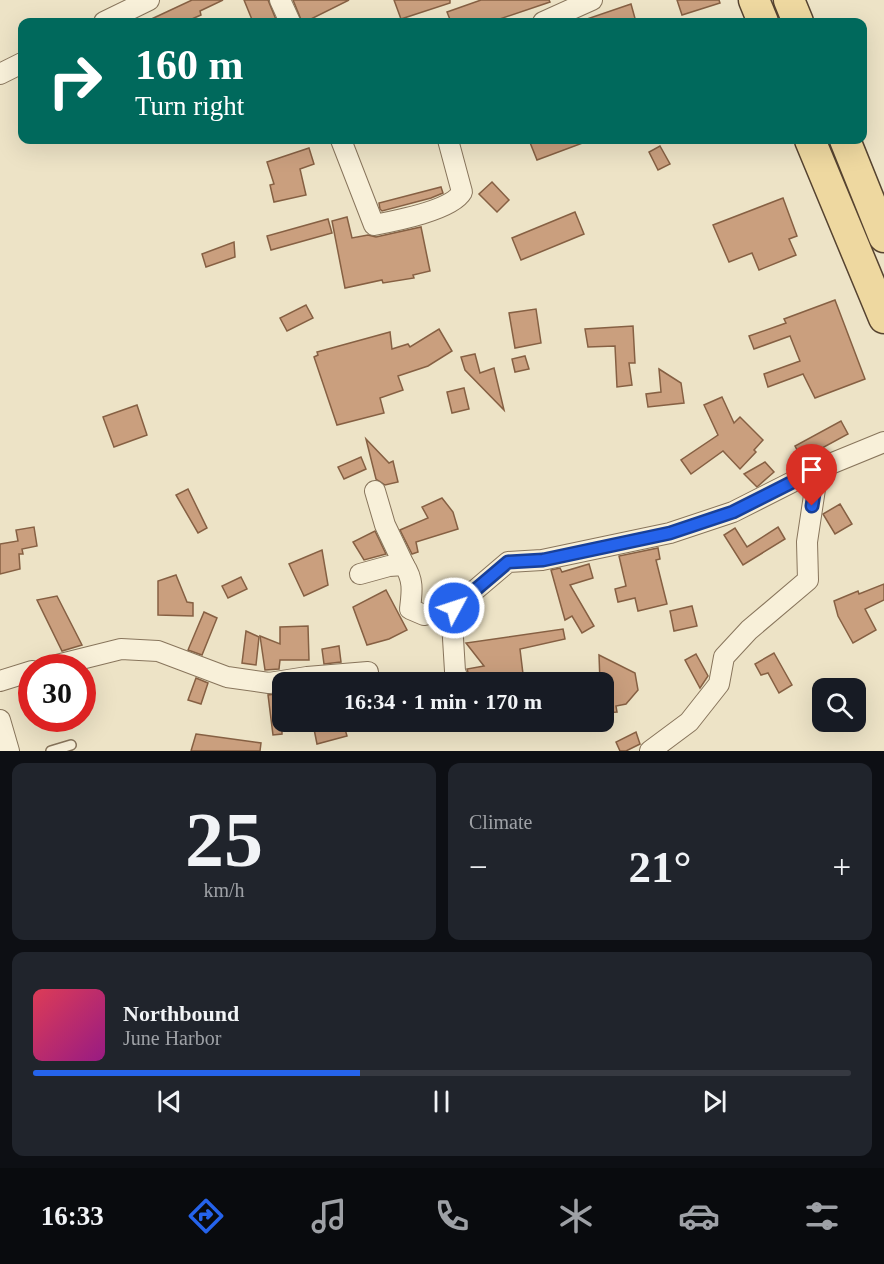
<!DOCTYPE html>
<meta charset="utf-8">
<style>
:root{--surface:#171b24;--page:#20242c;--text:#f1f3f6;--muted:#9ea1a6;--line:#363941;--accent:#2563eb}
body{margin:0;font-family:"Times New Roman",serif;background:var(--page);color:var(--text);height:100vh;display:flex;flex-direction:column;font-size:22px;white-space:nowrap}
*{box-sizing:border-box;margin:0}
p{font-size:20px;color:var(--muted)}
.icon{flex:none;width:33px;height:33px;fill:none;stroke:currentColor;stroke-width:2;stroke-linecap:round;stroke-linejoin:round}
.map{position:relative;height:751px;overflow:hidden}
.drawer{display:flex;flex-direction:column;gap:12px;padding:12px;background:#0d0f14;flex:1}
.drawer>*{flex:none}
.banner{position:absolute;left:18px;top:18px;width:849px;height:126px;border-radius:12px;box-shadow:0 6px 24px #0002;background:#00695c;color:#fff;overflow:hidden}
.tools{position:absolute;left:812px;top:678px;display:grid;gap:12px}
.tools a{display:grid;place-items:center;width:54px;height:54px;border-radius:12px;background:var(--surface);box-shadow:0 6px 24px #0002;font-size:30px}
.speed{position:absolute;left:18px;top:654px;display:flex;gap:12px;font-size:30px;font-weight:700;text-align:center}
.speed>*{display:grid;place-content:center;width:78px;height:78px;border-radius:50%;background:var(--surface);box-shadow:0 6px 24px #0002;line-height:1}
.speed .limit{border:9px solid #d22;background:#fff;color:#111}
.pin{position:absolute;display:grid;place-items:center;width:51px;height:51px;color:#fff;margin:-62px -26px;border-radius:50% 50% 50% 0;rotate:-45deg;box-shadow:0 0 6px #0007}
.pin .icon{rotate:45deg}
.me{position:absolute;width:66px;margin:-33px;rotate:50deg;stroke-linejoin:round;filter:drop-shadow(0 0 4px #0008)}
.turn{display:flex;align-items:center;gap:21px;height:126px;padding:0 18px;font-size:27px}
.turn .icon{width:78px;height:78px;stroke-width:2.5}
.turn b{display:block;font-size:42px;line-height:51px}
.big{font-size:45px;font-weight:700;line-height:1.1}
.drawer .widget{flex:1;display:flex;flex-direction:column;justify-content:center;gap:9px;min-width:0;padding:0 21px;border-radius:12px;background:var(--page)}
.drawer .dial{align-items:center;gap:0}
.dial b{font-size:78px;line-height:1}
.song{display:flex;align-items:center;gap:18px}
.cover{width:72px;height:72px;border-radius:9px;background:linear-gradient(135deg,hsl(350 70% 55%),hsl(310 70% 35%))}
.played{height:6px;border-radius:3px;background:linear-gradient(90deg,var(--accent) 40%,var(--line) 40%)}
.keys{display:flex;justify-content:space-around;direction:ltr}
.heat{display:flex;justify-content:space-between;align-items:center;font-size:33px;direction:ltr}
.drawer .tiles{flex:1;display:grid;gap:12px;grid-template-columns:1fr 1fr}
.widget:last-child{grid-column:span 2}
.trip{position:absolute;left:272px;top:672px;width:342px;height:60px;border-radius:12px;background:var(--surface);box-shadow:0 6px 24px #0002;font-weight:700;line-height:60px;text-align:center}
.menu{display:flex;height:96px;justify-content:space-around;align-items:center;background:#090b0e;color:var(--muted)}
.menu .icon{width:42px;height:42px}
.menu .active{color:var(--accent)}
.menu b{font-size:27px;color:var(--text)}
.map>svg:first-child{display:block}
.building{fill:#ca9f7e;stroke:#866043;stroke-width:1.5}
.lines{fill:none;stroke-linecap:round;stroke-linejoin:round}
.service-casing{stroke:#88755c;stroke-width:12}
.minor-casing{stroke:#88755c;stroke-width:22}
.primary-casing{stroke:#564330;stroke-width:33}
.service{stroke:#f8f0d9;stroke-width:9}
.minor{stroke:#f8f0d9;stroke-width:20}
.primary{stroke:#eed8a0;stroke-width:30}
.route-casing{stroke:#184099;stroke-width:15}
.route{stroke:#2563eb;stroke-width:10}
</style>
<div class="map">
<svg width="884" height="751" viewBox="0 0 884 751">
<rect width="100%" height="100%" fill="#ede3c6"/>
<g class="building">
<polygon points="192,0 223,0 200,11 201,15 185,22 145,22"/>
<polygon points="244,0 268,0 277,22 253,22"/>
<polygon points="293,0 349,0 305,22 302,22"/>
<polygon points="394,0 450,0 450,3 401,19"/>
<polygon points="481,0 549,0 550,2 491,22 451,22 447,12"/>
<polygon points="677,0 719,0 720,3 682,15"/>
<polygon points="631,4 636,22 584,22 584,20"/>
<polygon points="529,140 587,140 588,141 537,160"/>
<polygon points="660,146 670,164 658,170 649,152"/>
<polygon points="309,148 314,164 300,169 306,195 274,202 270,185 274,184 267,162"/>
<polygon points="492,182 509,200 497,212 479,194"/>
<polygon points="441,187 443,193 431,198 382,211 380,209 379,203"/>
<polygon points="783,198 797,236 789,239 796,255 759,270 752,253 729,262 713,225"/>
<polygon points="575,212 584,234 521,260 512,238"/>
<polygon points="347,217 352,238 368,235 376,237 421,227 430,271 413,275 414,278 383,283 382,280 345,288 332,221"/>
<polygon points="328,219 332,233 271,250 267,236"/>
<polygon points="234,242 235,257 206,267 202,254"/>
<polygon points="835,300 865,379 815,398 803,374 768,387 764,374 800,361 790,336 754,349 749,336 786,323 784,319"/>
<polygon points="306,305 313,318 287,331 280,318"/>
<polygon points="536,309 541,343 515,348 509,313"/>
<polygon points="633,326 635,363 629,363 632,385 617,387 615,346 588,347 585,329"/>
<polygon points="439,329 452,351 428,366 398,376 403,390 380,398 384,413 337,425 314,357 318,355 317,352 390,332 392,349 408,344 410,347"/>
<polygon points="475,354 480,373 494,368 504,410 465,370 461,357"/>
<polygon points="525,356 529,369 515,372 512,359"/>
<polygon points="659,369 681,383 684,403 648,407 646,394 661,392"/>
<polygon points="464,388 469,409 452,413 447,392"/>
<polygon points="722,397 734,423 740,417 763,440 754,450 756,452 740,469 723,451 691,474 681,460 718,435 704,405"/>
<polygon points="137,405 147,435 114,447 103,417"/>
<polygon points="841,421 848,434 802,459 795,446"/>
<polygon points="366,439 389,463 393,461 398,482 385,485 376,479"/>
<polygon points="361,457 366,469 344,479 338,467"/>
<polygon points="765,462 774,472 757,487 744,474"/>
<polygon points="188,489 207,528 198,533 176,495"/>
<polygon points="442,498 453,512 458,529 416,542 418,552 412,554 400,530 428,518 422,507"/>
<polygon points="840,504 852,524 835,534 823,514"/>
<polygon points="34,527 37,546 22,549 23,554 19,554 20,569 0,574 0,544 18,541 16,530"/>
<polygon points="778,527 785,539 743,565 724,535 735,528 747,547"/>
<polygon points="375,531 386,554 364,560 353,542"/>
<polygon points="658,548 660,559 656,560 667,604 638,611 635,598 618,602 615,589 626,586 619,556"/>
<polygon points="322,550 328,585 304,596 289,564"/>
<polygon points="589,564 593,578 570,585 594,626 582,633 572,616 565,620 551,570 560,568 562,572"/>
<polygon points="176,575 187,602 193,603 193,616 158,615 158,581"/>
<polygon points="241,577 247,589 228,598 222,586"/>
<polygon points="884,584 884,600 865,609 876,630 853,643 838,616 834,601 858,591 859,594"/>
<polygon points="386,590 407,630 389,639 367,645 353,607"/>
<polygon points="57,596 82,645 62,651 37,600"/>
<polygon points="692,606 697,626 674,631 670,611"/>
<polygon points="204,612 217,618 202,655 188,650"/>
<polygon points="308,626 309,660 280,660 279,669 265,670 260,636 280,644 280,627"/>
<polygon points="563,629 565,639 520,649 523,674 511,676 512,682 471,682 467,669 484,666 466,643"/>
<polygon points="246,631 259,637 256,665 242,663"/>
<polygon points="339,646 341,662 324,664 322,649"/>
<polygon points="774,653 792,685 779,693 768,673 761,675 755,664"/>
<polygon points="696,654 708,676 700,688 685,660"/>
<polygon points="599,655 635,673 638,690 626,704 616,706 617,712 603,713 603,682 600,682"/>
<polygon points="196,678 208,683 201,704 188,700"/>
<polygon points="282,693 282,734 273,735 268,695"/>
<polygon points="325,722 343,722 347,736 317,744 313,724"/>
<polygon points="636,732 640,744 626,751 620,751 616,742"/>
<polygon points="196,734 261,743 260,751 191,751"/>
</g>
<g class="lines">
<g class="service-casing">
<polyline id="service" points="51,751 71,745"/>
</g>
<g class="minor-casing">
<g id="minor">
<polyline points="280,0 290,22"/>
<polyline points="104,22 149,0"/>
<polyline points="543,22 592,0"/>
<polyline points="0,74 22,63"/>
<path d="M341 140 374 225C395 221 452 210 462 192L448 140"/>
<polyline points="375,491 385,525 404,565"/>
<path d="M360 574 389 566 404 565C414 580 412 592 410 609L424 615 454 608"/>
<polyline points="45,668 121,649 158,651 227,677 269,683 307,677 368,672"/>
<polyline points="0,681 32,671"/>
<polyline points="459,682 455,671 452,622 454,608 508,562 542,560 670,533 733,512 818,469 884,442"/>
<polyline points="0,720 9,751"/>
<polyline points="650,751 689,722 719,684 724,657 749,630 808,580 807,542 818,469"/>
</g>
</g>
<g class="primary-casing">
<g id="primary">
<polyline points="754,0 763,22"/>
<polyline points="789,0 798,22"/>
<polyline points="810,140 884,318"/>
<polyline points="845,140 884,237"/>
</g>
</g>
<use href="#service" class="service"/>
<use href="#minor" class="minor"/>
<use href="#primary" class="primary"/>
</g>
<g class="lines">
<g class="route-casing">
<polyline id="route" points="454,608 508,562 543,560 670,533 733,512 818,469 812,506"/>
</g>
<use href="#route" class="route"/>
</g>
</svg>
<div class="tools">
<a><svg class="icon" aria-label="search" viewBox="0 0 24 24"><circle cx="10" cy="10" r="6"/><path d="M15 15l6 6"/></svg></a>
</div>
<div class="speed"><div class="limit">30</div></div>
<div class="pin" style="left:812px;top:506px;background:#d93025"><svg class="icon" aria-label="arrive" viewBox="0 0 24 24"><path d="M6 21V4h12l-3 4 3 4H6"/></svg></div>
<svg class="me" style="left:454px;top:608px" viewBox="-20 -20 40 40"><circle r="17" fill="#2563eb" stroke="#fff" stroke-width="3"/><path d="M0-11L8 9 0 5-8 9z" fill="#fff"/></svg>
<div class="trip">16:34 · 1 min · 170 m</div>
<div class="banner">
<div class="turn"><svg class="icon" aria-label="right" viewBox="0 0 24 24"><path d="M7 20v-9h11M14 6l5 5-5 5"/></svg><div><b>160 m</b>Turn right</div></div>
</div>
</div>
<section class="drawer">
<div class="tiles">
<div class="widget dial"><b>25</b><p>km/h</p></div>
<div class="widget"><p>Climate</p>
<div class="heat"><a>−</a><b class="big">21°</b><a>+</a></div>
</div>
<div class="widget">
<div class="song"><i class="cover"></i><div><b>Northbound</b><p>June Harbor</p></div></div>
<div class="played"></div>
<div class="keys"><svg class="icon" aria-label="previous" viewBox="0 0 24 24"><path d="M18 5L8 12l10 7zM5 5v14"/></svg><svg class="icon" aria-label="pause" viewBox="0 0 24 24"><path d="M8 5v14M16 5v14"/></svg><svg class="icon" aria-label="next" viewBox="0 0 24 24"><path d="M6 5l10 7-10 7zM19 5v14"/></svg></div>
</div>
</div>
</section>
<nav class="menu">
<b>16:33</b>
<svg class="icon active" aria-label="directions" viewBox="0 0 24 24"><path d="M12 3l9 9-9 9-9-9zM9 14v-3h6M13 9l2 2-2 2"/></svg>
<svg class="icon" aria-label="music" viewBox="0 0 24 24"><path d="M9 18V5l10-2v13"/><circle cx="6" cy="18" r="3"/><circle cx="16" cy="16" r="3"/></svg>
<svg class="icon" aria-label="phone" viewBox="0 0 24 24"><path d="M5 4h4l2 5-3 2q2 4 5 5l2-3 5 2v4C11 20 4 13 5 4z"/></svg>
<svg class="icon" aria-label="climate" viewBox="0 0 24 24"><path d="M12 3v18M4 7l16 10M4 17L20 7"/></svg>
<svg class="icon" aria-label="car" viewBox="0 0 24 24"><path d="M5 17H2v-5l4-1 3-4h7l3 4 3 1v5h-3M9 17h6M6 11h13"/><circle cx="7" cy="17" r="2"/><circle cx="17" cy="17" r="2"/></svg>
<svg class="icon" aria-label="filters" viewBox="0 0 24 24"><path d="M4 7h16M4 17h16"/><circle cx="9" cy="7" r="2"/><circle cx="15" cy="17" r="2"/></svg>
</nav>
